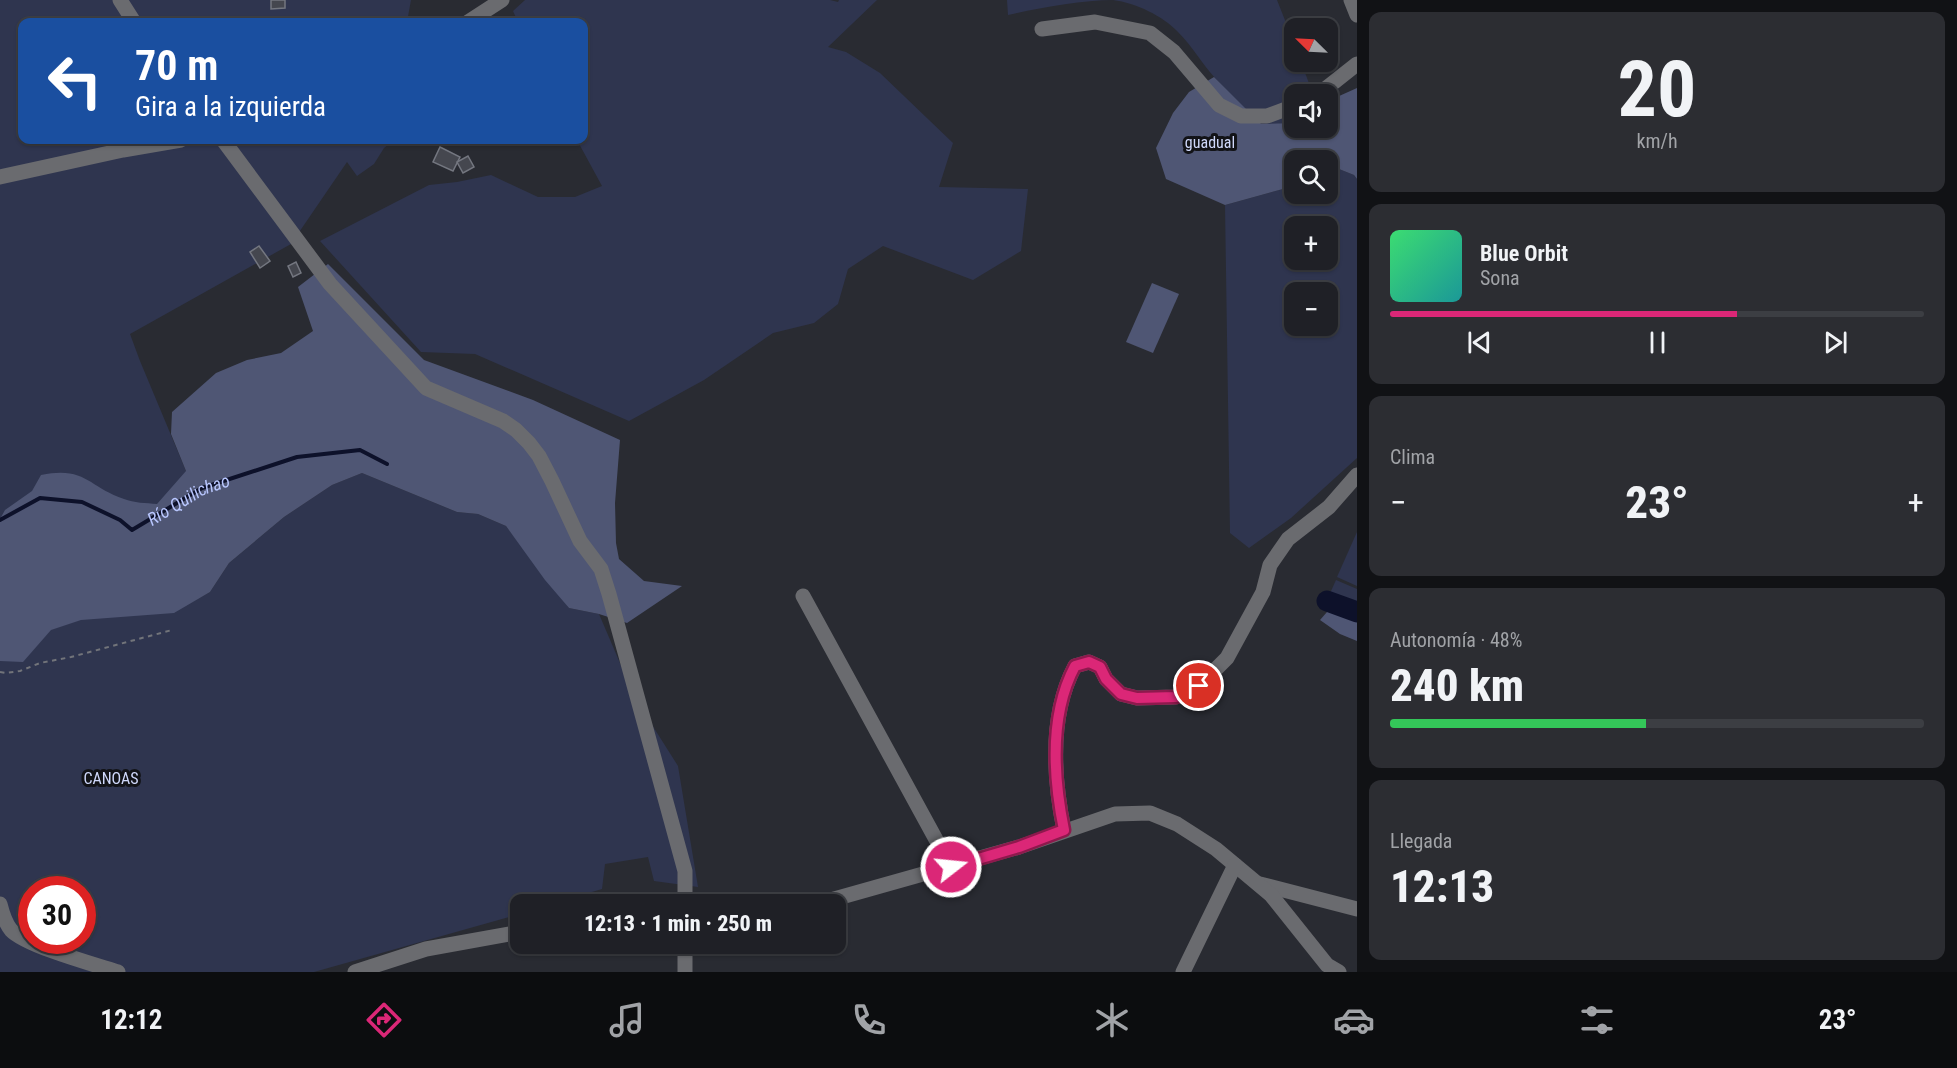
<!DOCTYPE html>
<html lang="es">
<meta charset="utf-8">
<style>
:root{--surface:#1f2026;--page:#2c2d32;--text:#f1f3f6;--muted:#a1a3a7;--line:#3c3e43;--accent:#db2777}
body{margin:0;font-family:"Roboto Condensed",sans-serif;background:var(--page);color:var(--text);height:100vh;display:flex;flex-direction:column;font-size:22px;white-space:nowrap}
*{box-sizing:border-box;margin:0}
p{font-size:20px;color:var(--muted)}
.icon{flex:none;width:33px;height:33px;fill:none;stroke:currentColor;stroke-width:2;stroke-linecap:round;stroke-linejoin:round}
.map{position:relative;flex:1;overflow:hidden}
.drawer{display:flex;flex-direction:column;gap:12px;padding:12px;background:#111215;width:600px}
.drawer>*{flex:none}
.guide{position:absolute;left:18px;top:18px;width:570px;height:126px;border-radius:12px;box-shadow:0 2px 4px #0004,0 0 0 2px var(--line);background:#1a4fa0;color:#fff;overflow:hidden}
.needle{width:39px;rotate:294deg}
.tools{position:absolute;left:1284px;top:18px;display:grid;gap:12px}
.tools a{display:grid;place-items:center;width:54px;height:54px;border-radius:12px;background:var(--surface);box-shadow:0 2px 4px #0004,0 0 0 2px var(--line);font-size:30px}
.speed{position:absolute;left:18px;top:876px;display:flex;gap:12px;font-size:30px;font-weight:700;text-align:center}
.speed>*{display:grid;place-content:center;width:78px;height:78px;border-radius:50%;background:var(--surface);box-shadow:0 2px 4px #0004,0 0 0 2px var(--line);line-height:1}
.speed .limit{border:9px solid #d22;background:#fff;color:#111}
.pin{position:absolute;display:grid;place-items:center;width:51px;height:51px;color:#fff;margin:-26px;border:3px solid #fff;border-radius:50%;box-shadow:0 2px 6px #0007}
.me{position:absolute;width:66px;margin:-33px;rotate:74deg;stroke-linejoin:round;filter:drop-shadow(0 0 4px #0008)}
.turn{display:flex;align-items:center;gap:21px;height:126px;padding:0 18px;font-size:27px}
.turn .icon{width:78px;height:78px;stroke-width:2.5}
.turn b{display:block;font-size:42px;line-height:51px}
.big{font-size:45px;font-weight:800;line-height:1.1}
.drawer .tile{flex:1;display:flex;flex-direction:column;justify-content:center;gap:9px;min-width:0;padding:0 21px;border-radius:12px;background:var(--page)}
.drawer .dial{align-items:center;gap:0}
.dial b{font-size:78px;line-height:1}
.song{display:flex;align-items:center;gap:18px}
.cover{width:72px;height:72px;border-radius:9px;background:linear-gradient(135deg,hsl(140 70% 55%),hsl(180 70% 35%))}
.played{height:6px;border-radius:3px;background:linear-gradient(90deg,var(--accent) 65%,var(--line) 65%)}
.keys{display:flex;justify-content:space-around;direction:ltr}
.heat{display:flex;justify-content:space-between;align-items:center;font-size:33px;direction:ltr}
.charge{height:9px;border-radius:4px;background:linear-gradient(90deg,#34c759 48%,var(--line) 0)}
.trip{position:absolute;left:510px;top:894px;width:336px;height:60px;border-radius:12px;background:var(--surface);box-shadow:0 2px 4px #0004,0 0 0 2px var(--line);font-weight:800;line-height:60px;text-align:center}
.tab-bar{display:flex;height:96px;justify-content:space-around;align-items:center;background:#0c0d0f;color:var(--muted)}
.tab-bar .icon{width:42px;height:42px}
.tab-bar .active{color:var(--accent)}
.tab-bar b{font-size:27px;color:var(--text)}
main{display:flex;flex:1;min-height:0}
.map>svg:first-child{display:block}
.green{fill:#2f354f;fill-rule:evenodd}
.forest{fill:#4f5674}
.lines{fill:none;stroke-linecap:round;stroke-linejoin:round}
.stream{stroke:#0d112a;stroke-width:4}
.river{stroke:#0d112a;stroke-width:21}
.building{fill:#45474f;stroke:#747780;stroke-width:1.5}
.path{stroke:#72747a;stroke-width:2;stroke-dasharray:4.5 4.5;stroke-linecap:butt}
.minor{stroke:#6a6b6f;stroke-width:15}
.route-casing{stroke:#8e194d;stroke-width:15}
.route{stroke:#db2777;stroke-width:10}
.labels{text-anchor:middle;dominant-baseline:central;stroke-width:6;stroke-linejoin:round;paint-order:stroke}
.park-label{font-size:16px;fill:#cfd8fa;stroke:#121317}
.water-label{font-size:18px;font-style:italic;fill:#b8c6fe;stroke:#121317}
</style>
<main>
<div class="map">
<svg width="1357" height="972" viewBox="0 0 1357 972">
<rect width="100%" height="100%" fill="#292b32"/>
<g class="green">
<path d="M0 0H411L407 22H22V140H394L384 148 374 164 357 176 347 162 291 244 130 334 140 361 186 471 190 603 210 592 229 563 284 517 332 485 362 473 457 512 478 514 506 526 569 608 599 614 635 698 678 766 698 887 654 881 648 857 605 864 602 889 551 904H520V914L314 972H0ZM32 890H82V940H32Z"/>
<polygon points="525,0 830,0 838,2 839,0 877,0 828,47 846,52 880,73 953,143 939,187 1028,189 1021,251 973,280 883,246 848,269 838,304 814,323 773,333 704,380 629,421 475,354 421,352 320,241 429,185 457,182 491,175 538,197 575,197 602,186 577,140 584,140 584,22 518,22 513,11"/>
<path d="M1007 0H1277L1294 43V62H1301L1313 94H1294V123L1261 125C1246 110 1230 95 1216 79 1202 64 1193 47 1178 32 1163 16 1136 3 1113 0 1082 0 1038 8 1008 15Z"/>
<path d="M1334 167 1354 175 1357 179V458L1291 518 1249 548 1230 533 1225 205 1294 186V194H1328V171ZM1294 226H1328V260H1294ZM1294 292H1328V326H1294Z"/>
<polygon points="1357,532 1357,586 1337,577"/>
<polygon points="1336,580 1357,589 1357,610 1327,600"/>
</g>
<g class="forest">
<polygon points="1214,77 1261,124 1294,123 1294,128 1328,128 1328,101 1357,88 1357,179 1354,175 1334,167 1328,171 1328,160 1294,160 1294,186 1225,205 1166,179 1156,148 1173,113 1189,92"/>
<path d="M328 264 424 360 533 400 620 440 615 503 616 543 619 559 644 581 682 586 627 623 599 614 569 608 545 580 506 526 478 514 457 512 362 473 332 485 284 517 229 563 210 592 174 613 81 620 51 630 23 662 0 661V519L5 510 32 491 41 475C86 466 88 487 124 499 134 503 146 503 157 504L186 471 171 434 172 412 216 373 247 360 281 353 313 331 298 287Z"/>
<polygon points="1152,283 1179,294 1153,353 1126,342"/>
<polygon points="1329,602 1337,605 1343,610 1349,609 1357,616 1357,641 1340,634 1320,620 1327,612"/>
</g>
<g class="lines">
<path class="stream" id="s1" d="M0 520 40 498 82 502 120 520 132 530 202 488 297 457 360 450 387 464"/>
<polyline class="river" points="1327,601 1357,612"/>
</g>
<g class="building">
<polygon points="271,0 285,0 285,8 271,9"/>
<polygon points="440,147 460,157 453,171 433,162"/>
<polygon points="468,156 474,167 463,173 457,162"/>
<polygon points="259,246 270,261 260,268 250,252"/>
<polygon points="296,262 301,273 293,277 288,266"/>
</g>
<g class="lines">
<polyline class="path" points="0,672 6,673 20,671 40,663 71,657 172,630"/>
<g class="minor">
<polyline points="120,0 134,22"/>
<polyline points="1351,0 1357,15"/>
<polyline points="468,22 502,0"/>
<polyline points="1042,29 1095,22 1150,33 1174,52 1219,105 1241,116 1267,116 1294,106"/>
<polyline points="1319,94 1357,64"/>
<polyline points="223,140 330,284 426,388 503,421 516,430 529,443 539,456 552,481 580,541 601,569 609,594 685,871 685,904"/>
<polyline points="0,177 123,150 181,140"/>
<polyline points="803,596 951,867"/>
<path d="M1064 830C1053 776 1049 715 1075 666L1089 662 1100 667 1106 679 1121 694 1137 698 1176 697 1199 686 1227 658 1263 592 1270 565 1288 539 1329 507 1357 475"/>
<polyline points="1260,884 1357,909"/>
<path d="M0 904C2 912 6 924 11 930 26 946 96 965 118 972"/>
<polyline points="806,904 820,903 1019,847 1115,814 1150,813 1177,824 1216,849 1271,895 1327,965 1339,972"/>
<polyline points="355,972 426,949 520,932"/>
<polyline points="685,972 685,944"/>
<polyline points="1183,972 1235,865"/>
</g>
</g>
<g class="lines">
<g class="route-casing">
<path id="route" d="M951 867 1019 847 1064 830C1053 776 1049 715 1075 666L1089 662 1100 667 1106 679 1121 694 1137 698 1176 697 1199 686"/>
</g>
<use href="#route" class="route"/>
</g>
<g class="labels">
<g class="park-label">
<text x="1210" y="142">guadual</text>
<text x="111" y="778">CANOAS</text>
</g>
<g class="water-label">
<text stroke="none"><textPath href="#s1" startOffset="210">Río Quilichao</textPath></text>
</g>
</g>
</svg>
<div class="tools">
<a><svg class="needle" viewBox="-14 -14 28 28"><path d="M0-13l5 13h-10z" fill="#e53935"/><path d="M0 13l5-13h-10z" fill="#a1a3a7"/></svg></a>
<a><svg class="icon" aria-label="sound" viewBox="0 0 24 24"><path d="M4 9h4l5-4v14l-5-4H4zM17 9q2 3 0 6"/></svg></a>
<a><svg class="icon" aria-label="search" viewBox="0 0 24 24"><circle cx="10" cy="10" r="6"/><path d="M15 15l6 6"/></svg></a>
<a>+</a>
<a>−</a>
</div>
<div class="speed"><div class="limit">30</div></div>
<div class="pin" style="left:1199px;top:686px;background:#d93025"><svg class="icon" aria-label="arrive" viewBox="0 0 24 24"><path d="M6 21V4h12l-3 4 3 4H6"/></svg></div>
<svg class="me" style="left:951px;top:867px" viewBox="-20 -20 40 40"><circle r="17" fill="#db2777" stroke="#fff" stroke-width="3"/><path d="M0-11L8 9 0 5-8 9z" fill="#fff"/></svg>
<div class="trip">12:13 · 1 min · 250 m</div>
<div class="guide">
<div class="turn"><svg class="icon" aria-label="left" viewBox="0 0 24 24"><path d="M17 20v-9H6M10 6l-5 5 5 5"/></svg><div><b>70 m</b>Gira a la izquierda</div></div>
</div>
</div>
<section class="drawer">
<div class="tile dial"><b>20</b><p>km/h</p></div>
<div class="tile">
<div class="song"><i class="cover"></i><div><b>Blue Orbit</b><p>Sona</p></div></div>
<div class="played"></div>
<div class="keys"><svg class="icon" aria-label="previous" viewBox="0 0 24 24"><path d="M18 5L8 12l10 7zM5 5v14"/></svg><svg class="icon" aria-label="pause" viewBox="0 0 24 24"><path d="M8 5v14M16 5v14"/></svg><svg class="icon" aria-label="next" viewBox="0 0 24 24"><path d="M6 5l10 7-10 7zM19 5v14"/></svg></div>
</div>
<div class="tile"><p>Clima</p>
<div class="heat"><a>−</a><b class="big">23°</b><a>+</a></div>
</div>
<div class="tile"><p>Autonomía · 48%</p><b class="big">240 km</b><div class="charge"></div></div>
<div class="tile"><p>Llegada</p><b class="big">12:13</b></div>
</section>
</main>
<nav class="tab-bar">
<b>12:12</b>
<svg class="icon active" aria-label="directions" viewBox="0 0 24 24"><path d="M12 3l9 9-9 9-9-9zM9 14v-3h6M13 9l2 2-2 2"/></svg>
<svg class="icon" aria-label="music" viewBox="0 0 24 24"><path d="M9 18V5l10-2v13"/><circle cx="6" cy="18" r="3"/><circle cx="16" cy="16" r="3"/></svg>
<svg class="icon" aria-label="phone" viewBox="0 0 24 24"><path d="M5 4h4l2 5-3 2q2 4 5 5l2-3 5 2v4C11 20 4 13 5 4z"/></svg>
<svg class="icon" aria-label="climate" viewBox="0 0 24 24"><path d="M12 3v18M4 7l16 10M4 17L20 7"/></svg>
<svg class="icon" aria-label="car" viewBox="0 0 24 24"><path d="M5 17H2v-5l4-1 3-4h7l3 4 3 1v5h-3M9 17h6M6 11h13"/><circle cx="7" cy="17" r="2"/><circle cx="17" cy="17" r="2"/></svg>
<svg class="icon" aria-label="filters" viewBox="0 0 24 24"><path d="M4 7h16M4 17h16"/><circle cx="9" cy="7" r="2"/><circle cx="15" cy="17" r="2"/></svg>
<b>23°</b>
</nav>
